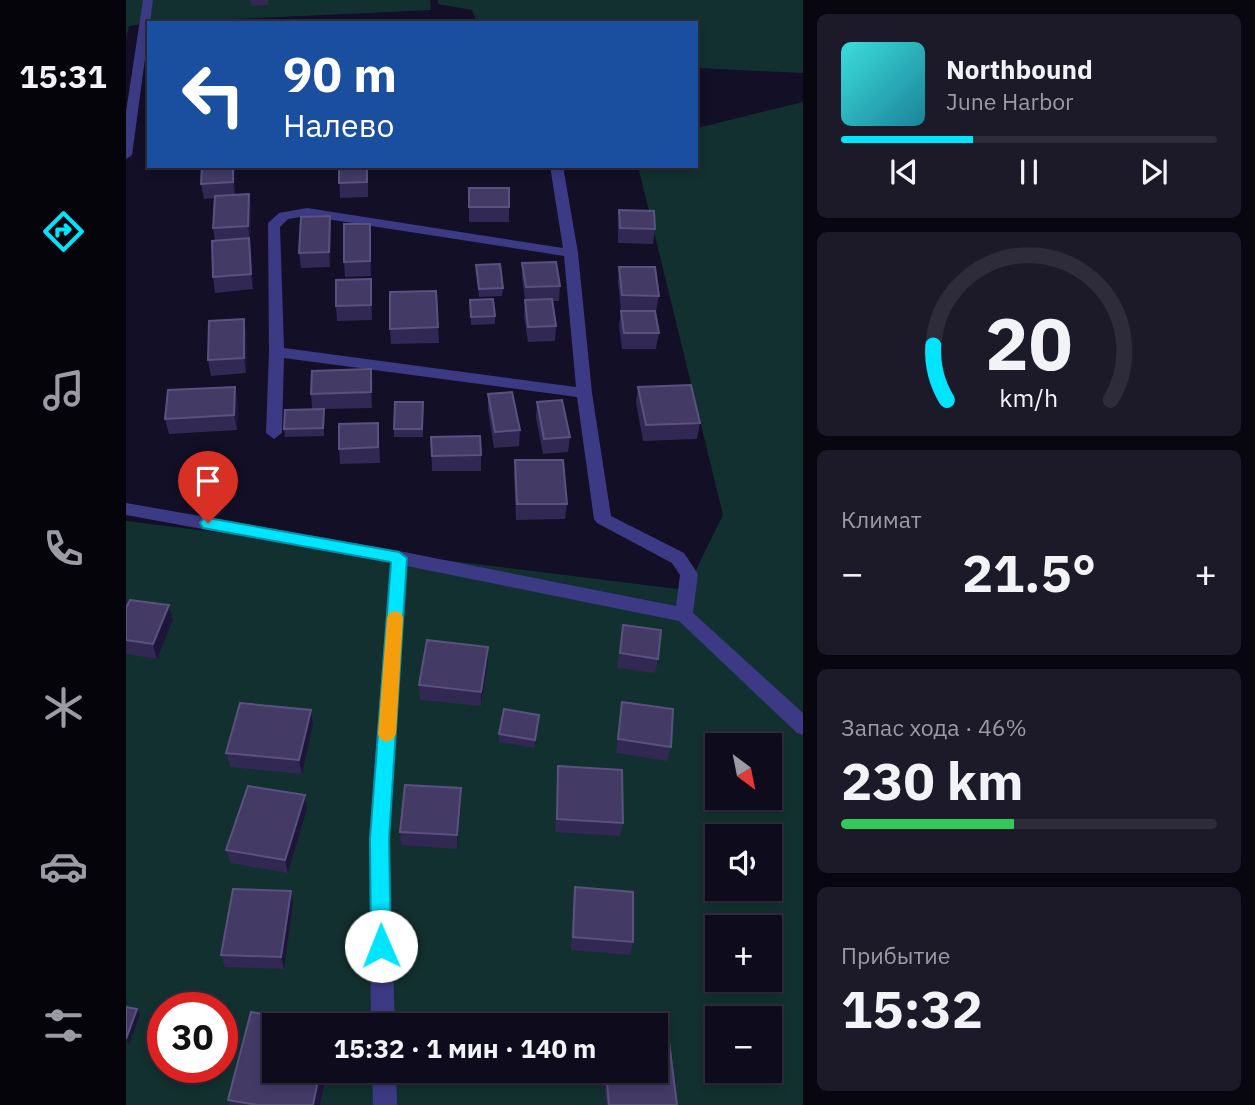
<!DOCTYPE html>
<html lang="ru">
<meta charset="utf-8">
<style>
:root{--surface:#0e0b1c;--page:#1c1929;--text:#f1f3f6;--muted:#9b9ba3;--line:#2e2b3b;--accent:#00e5ff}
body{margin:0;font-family:"IBM Plex Sans",sans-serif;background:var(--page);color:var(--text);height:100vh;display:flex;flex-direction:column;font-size:26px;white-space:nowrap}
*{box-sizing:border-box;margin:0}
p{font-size:23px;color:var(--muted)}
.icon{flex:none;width:38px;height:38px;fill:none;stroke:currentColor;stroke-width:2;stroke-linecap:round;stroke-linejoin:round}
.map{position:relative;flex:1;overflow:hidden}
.details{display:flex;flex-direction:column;gap:14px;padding:14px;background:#08060f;width:452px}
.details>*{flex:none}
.top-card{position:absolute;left:21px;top:21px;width:551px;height:147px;border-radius:0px;box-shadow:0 4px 10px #0003,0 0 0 2px var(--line);background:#1a4fa0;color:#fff;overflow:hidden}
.needle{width:46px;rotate:148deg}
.fabs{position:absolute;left:579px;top:733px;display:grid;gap:14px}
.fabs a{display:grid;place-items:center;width:77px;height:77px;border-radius:0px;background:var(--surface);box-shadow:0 4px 10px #0003,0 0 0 2px var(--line);font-size:35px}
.speed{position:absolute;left:21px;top:992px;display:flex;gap:14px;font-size:35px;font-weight:700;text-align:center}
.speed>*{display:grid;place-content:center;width:91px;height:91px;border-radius:50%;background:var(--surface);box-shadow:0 4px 10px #0003,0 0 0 2px var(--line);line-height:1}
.speed .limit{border:10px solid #d22;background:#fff;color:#111}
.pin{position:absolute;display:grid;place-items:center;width:60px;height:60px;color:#fff;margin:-72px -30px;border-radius:50% 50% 50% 0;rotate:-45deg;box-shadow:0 0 7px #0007}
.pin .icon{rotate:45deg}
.me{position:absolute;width:77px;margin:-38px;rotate:359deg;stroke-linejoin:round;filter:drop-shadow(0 0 5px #0008)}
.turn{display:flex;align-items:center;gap:24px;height:147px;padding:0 21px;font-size:32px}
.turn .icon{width:91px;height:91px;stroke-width:2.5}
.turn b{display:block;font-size:49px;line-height:60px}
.big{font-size:52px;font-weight:700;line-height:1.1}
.details .widget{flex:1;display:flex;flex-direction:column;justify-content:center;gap:10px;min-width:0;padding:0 24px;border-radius:10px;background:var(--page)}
.details .dial{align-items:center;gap:0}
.dial svg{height:182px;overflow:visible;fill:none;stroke:var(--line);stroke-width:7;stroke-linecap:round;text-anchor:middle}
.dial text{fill:var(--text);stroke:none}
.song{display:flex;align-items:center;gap:21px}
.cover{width:84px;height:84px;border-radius:10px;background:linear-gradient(135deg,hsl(180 70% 55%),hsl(190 70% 35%))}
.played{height:7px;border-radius:4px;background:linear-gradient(90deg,var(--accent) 35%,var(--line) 35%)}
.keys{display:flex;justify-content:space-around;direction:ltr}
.heat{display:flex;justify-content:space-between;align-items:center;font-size:38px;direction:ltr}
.charge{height:10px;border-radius:5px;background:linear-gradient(90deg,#34c759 46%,var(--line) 0)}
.trip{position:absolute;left:136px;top:1013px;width:406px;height:70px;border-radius:0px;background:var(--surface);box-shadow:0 4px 10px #0003,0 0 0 2px var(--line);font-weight:700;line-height:70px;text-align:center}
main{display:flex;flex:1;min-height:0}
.dock{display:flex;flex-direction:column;width:126px;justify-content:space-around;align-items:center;background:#06040b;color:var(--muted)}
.dock .icon{width:49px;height:49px}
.dock .current{color:var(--accent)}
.dock b{font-size:32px;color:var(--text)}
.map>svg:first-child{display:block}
.green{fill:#12302f;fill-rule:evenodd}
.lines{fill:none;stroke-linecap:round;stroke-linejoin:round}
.minor{fill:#3d3a85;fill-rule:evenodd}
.wall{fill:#312854}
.shaded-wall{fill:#1d163a}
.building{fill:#433a66;stroke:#5a527e;stroke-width:2}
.route{fill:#00e5ff;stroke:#0095a6;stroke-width:2}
.slow{fill:#f59e0b}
</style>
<main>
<nav class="dock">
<b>15:31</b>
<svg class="icon current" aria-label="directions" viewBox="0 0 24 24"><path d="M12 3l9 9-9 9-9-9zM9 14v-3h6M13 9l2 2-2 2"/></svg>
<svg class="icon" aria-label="music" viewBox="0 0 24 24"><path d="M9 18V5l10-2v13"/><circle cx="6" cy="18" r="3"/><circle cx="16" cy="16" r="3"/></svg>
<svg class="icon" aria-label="phone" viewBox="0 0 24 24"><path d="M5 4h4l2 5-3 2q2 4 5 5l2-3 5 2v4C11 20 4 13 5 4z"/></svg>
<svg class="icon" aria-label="climate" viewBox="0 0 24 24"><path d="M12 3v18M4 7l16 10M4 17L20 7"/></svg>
<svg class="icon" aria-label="car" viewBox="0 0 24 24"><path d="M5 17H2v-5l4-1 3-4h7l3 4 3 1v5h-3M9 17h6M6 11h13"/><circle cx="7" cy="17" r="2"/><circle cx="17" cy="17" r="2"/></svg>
<svg class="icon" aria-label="filters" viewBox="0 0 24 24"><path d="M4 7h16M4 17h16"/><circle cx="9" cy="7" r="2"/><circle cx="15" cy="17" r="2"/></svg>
</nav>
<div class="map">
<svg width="678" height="1105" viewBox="0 0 678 1105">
<rect width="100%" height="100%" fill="#130f26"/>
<g class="green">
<polygon points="0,0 304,0 305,10 23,23 3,26 0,39"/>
<polygon points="312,0 677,0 677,73 571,68 570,23 351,23 346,10 312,4"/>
<path d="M677 102V1105H0V521L560 590 597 515 512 166H570L571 128ZM592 746H644V798H592ZM592 836H644V889H592ZM592 928H644V980H592ZM37 1008H96V1068H37ZM592 1018H644V1071H592ZM149 1026H530V1071H149Z"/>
</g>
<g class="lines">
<g class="minor">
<polygon points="17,0 27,0 6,155 0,159 0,112"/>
<path d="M424 166H437L452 253 466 393 485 516 558 553 572 574 567 613 678 714V735L671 733 553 621 281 566 263 839 269 1026H245L243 839 264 563 0 515V503L273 551 550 606 554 575 546 563 471 523 468 519 451 397 158 358 156 433 148 439 140 433 143 352 142 223 153 213 181 208 437 248ZM181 216 438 256 450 387 158 348 154 227 162 219Z"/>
<polygon points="246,1071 270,1071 271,1105 247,1105"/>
</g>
</g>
<g class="wall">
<polygon points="124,0 142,0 143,5 125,6"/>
<polygon points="76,166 109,166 109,195 125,209 124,241 123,242 127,289 89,293 87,277 89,241 87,228 89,198 78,199 75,184"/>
<polygon points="213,166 242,166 242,197 214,198"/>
<polygon points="343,188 383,207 383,222 343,222"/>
<polygon points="493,210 529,229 527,244 492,243 492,225"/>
<polygon points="204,216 205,231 204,267 175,268 173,253"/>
<polygon points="244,224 245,276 219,277 218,262"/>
<polygon points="396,263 434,286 433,301 426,301 430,326 429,341 402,342 398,316 399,300 396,278"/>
<polygon points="350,265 377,288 376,296 353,297"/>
<polygon points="493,267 533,296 530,311 495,311 492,282"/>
<polygon points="245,279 246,320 211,321 210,306"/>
<polygon points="310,291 313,343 265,344 264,329"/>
<polygon points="344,300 369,316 369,324 345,325"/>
<polygon points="495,311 533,333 530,349 496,349 493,326"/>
<polygon points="121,334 120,373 85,376 82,360"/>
<polygon points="245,369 246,408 198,409 198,436 159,437 158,429 186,409 185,394"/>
<polygon points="512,387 574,423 571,439 517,441 510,402"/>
<polygon points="362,394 394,430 393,446 368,448 362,410"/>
<polygon points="112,402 111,430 43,434 39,419"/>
<polygon points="297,402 297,437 268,437 268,429"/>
<polygon points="411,402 444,437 442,452 417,454 410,418"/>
<polygon points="305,437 355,455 355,471 306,471"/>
<polygon points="253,438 254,463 214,464 213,449"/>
<polygon points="389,460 441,504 439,519 390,520 388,475"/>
<polygon points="0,608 47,620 31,659 0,654"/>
<polygon points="497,625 532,659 529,673 491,668"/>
<polygon points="362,647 362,661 355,706 294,700 293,685"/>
<polygon points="496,702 545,747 541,761 490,753"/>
<polygon points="185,710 187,724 176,774 104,767 100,753"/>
<polygon points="413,715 408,748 373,742 373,734"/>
<polygon points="432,766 497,823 494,836 429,832"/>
<polygon points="335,788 335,802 331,849 275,845 274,832"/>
<polygon points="181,809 162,873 104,863 100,850"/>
<polygon points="449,887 507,942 504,955 445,950 447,900"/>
<polygon points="167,904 158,969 99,967 95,955"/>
<polygon points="201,1071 194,1105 104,1105 102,1100"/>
<polygon points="477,1071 530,1071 551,1105 480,1105"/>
</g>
<g class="shaded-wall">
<polygon points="107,166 109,166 109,197 107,182"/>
<polygon points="123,194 125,209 124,241 122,226"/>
<polygon points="204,216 205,231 204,267 203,252"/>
<polygon points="123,238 125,253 127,289 125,274"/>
<polygon points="118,319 121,334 120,373 118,358"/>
<polygon points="245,369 247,384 246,408 245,392"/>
<polygon points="109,387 112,402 111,430 108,415"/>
<polygon points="43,605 47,620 31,659 27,644"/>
<polygon points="362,647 362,661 355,706 355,692"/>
<polygon points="185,710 187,724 176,774 173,760"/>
<polygon points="335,788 335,802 331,849 331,835"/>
<polygon points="179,795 181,809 162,873 159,860"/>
<polygon points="165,891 167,904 158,969 155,957"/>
<polygon points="11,1009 14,1015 3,1045 0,1039"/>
<polygon points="194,1071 201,1071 194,1105 187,1105"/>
</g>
<g class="building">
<polygon points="76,166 107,166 107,182 75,184"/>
<polygon points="213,166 241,166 241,182 213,183"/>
<rect x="343" y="188" width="40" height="19"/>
<polygon points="123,194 122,226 87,228 89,196"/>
<polygon points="493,210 528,211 529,229 494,228"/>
<polygon points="204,216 203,252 173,253 175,217"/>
<polygon points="218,224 244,224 244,261 218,262"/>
<polygon points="123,238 125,274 87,277 86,241"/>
<polygon points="430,262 434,286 400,287 396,263"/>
<polygon points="374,264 377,288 353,289 350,265"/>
<polygon points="493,267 529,267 533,296 496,295"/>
<polygon points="245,279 245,305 210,306 210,280"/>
<polygon points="310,291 312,327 264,329 264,292"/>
<polygon points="367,299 369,316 345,317 344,300"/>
<polygon points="426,299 430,326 402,327 399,300"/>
<polygon points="495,311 529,311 533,333 498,333"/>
<polygon points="118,319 118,358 82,360 83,321"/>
<polygon points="245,369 245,392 185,394 186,371"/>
<polygon points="565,385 574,423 520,425 512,387"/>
<polygon points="109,387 108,415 39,419 42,390"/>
<polygon points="386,392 394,430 369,432 362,394"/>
<polygon points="436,400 444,437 418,439 411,402"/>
<polygon points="269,402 297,402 296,429 268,429"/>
<polygon points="198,409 197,428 158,429 159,410"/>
<polygon points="252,423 252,447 213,449 213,424"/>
<polygon points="354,436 355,455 306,456 305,437"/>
<polygon points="389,460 437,460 441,504 391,504"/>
<polygon points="4,600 43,605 27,644 0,640 0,608"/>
<polygon points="497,625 535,630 532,659 494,653"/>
<polygon points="301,640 362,647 355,692 293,685"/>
<polygon points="496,702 547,709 545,747 492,739"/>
<polygon points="114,703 185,710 173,760 100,753"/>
<polygon points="378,709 413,715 409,740 373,734"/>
<polygon points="432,766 496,770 497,823 431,819"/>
<polygon points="279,785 335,788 331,835 274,832"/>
<polygon points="122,786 179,795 159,860 100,850"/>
<polygon points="449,887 507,892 507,942 447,937"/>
<polygon points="107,889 165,891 155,957 95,955"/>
<polygon points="0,1007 11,1009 0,1039"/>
<polygon points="125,1012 205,1025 149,1026 149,1071 194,1071 187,1105 131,1105 102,1100"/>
<polygon points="542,1034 551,1105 483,1105 480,1071 530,1071 530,1035"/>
</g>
<polygon class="route" points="82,518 273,552 281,558 263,839 265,946 262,953 255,955 248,953 245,946 244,839 265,562 77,528 74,523 77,519"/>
<polygon class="slow" points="269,611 275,613 277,618 270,734 267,739 261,742 254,739 252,734 261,618 263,613"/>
</svg>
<div class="fabs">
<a><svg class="needle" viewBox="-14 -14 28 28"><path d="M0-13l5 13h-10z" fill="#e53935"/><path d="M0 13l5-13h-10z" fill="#9b9ba3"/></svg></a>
<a><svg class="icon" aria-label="sound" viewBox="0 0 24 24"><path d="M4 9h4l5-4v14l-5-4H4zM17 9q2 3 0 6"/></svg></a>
<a>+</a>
<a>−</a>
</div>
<div class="speed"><div class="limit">30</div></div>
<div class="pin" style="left:82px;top:523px;background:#d93025"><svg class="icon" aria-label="arrive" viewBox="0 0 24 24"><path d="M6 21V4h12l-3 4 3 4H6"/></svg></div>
<svg class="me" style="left:255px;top:946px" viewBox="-20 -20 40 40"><circle r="19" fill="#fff"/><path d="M0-13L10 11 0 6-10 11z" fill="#00e5ff"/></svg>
<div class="trip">15:32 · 1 мин · 140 m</div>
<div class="top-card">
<div class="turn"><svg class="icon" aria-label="left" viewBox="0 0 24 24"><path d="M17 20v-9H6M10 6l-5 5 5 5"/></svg><div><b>90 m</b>Налево</div></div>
</div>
</div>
<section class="details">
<div class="widget">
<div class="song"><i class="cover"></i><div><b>Northbound</b><p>June Harbor</p></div></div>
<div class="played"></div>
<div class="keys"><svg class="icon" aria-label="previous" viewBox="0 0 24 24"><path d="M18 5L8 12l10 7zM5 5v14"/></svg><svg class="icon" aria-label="pause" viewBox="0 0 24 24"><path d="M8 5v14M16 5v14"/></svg><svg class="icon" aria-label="next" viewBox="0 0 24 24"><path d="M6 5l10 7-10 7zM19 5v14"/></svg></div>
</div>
<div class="widget dial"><svg viewBox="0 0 100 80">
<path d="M14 69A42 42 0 1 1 86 69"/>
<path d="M14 69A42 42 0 0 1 8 45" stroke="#00e5ff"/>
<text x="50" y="56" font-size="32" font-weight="700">20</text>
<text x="50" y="72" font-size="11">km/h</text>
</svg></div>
<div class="widget"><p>Климат</p>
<div class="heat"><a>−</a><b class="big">21.5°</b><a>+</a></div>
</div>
<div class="widget"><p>Запас хода · 46%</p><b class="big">230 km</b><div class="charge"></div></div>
<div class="widget"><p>Прибытие</p><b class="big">15:32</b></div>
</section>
</main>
